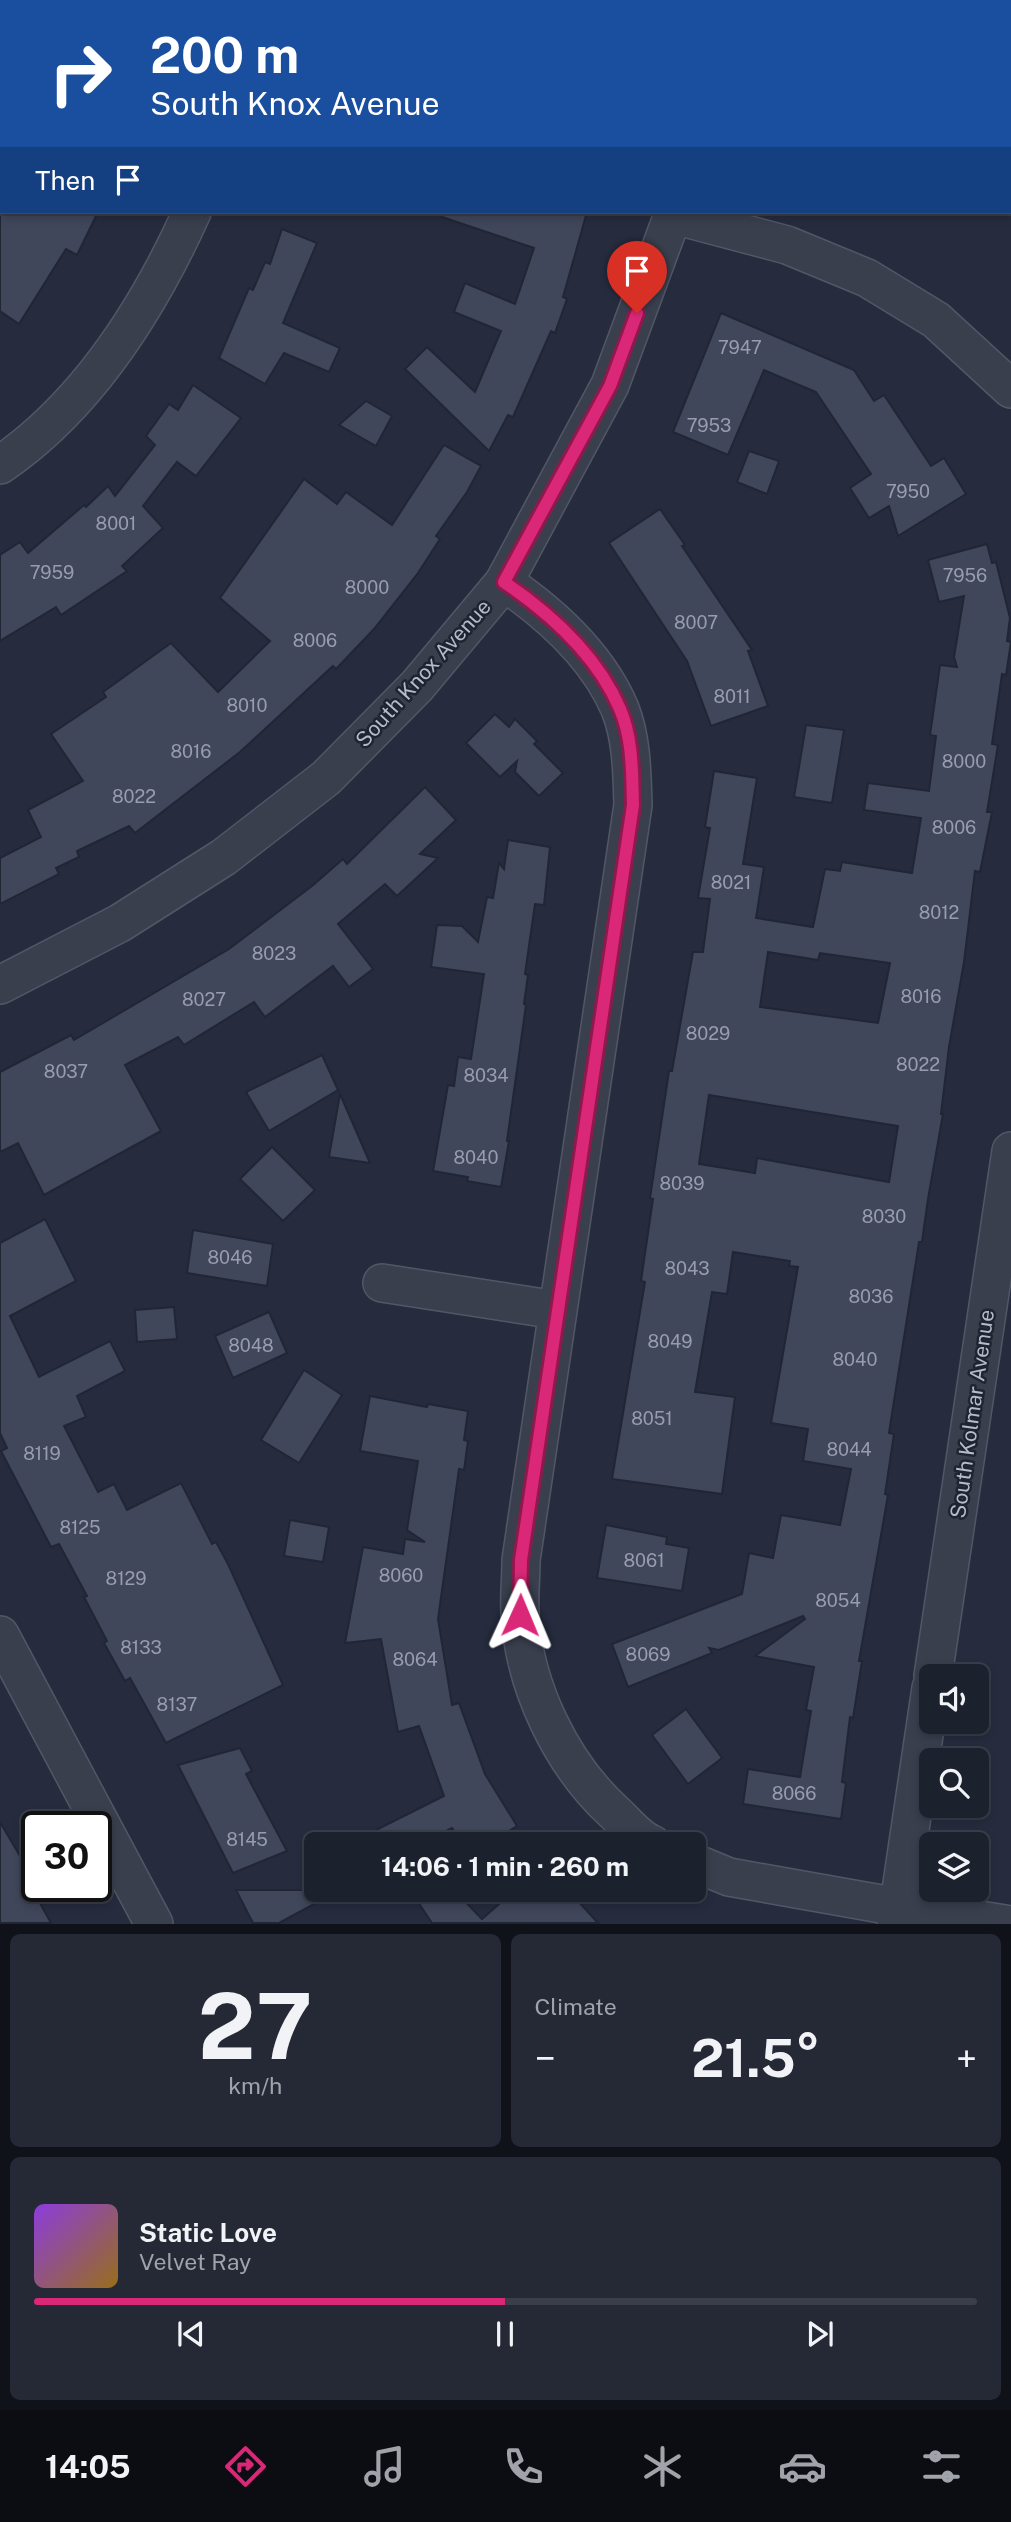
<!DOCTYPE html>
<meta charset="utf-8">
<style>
:root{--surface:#1c212e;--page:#252936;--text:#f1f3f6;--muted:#a0a3aa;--line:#3a3e4a;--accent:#db2777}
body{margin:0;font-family:"Public Sans",sans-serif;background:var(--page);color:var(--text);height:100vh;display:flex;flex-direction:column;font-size:26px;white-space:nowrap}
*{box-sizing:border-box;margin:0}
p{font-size:23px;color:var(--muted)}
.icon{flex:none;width:38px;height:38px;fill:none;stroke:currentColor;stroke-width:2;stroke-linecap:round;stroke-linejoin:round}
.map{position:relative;height:1924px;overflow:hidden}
.sheet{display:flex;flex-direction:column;gap:10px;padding:10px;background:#0f1219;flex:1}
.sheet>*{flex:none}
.banner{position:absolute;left:0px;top:0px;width:1012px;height:214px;box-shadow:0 4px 10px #0003,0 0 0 2px var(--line);background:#1a4fa0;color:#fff;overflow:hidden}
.controls{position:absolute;left:919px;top:1664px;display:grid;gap:14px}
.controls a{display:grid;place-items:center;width:70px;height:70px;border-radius:10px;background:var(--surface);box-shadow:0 4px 10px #0003,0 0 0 2px var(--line);font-size:35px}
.speed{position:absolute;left:21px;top:1811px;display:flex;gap:14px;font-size:35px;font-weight:700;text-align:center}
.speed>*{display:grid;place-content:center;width:91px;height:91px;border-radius:50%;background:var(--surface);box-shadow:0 4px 10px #0003,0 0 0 2px var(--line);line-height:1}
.speed .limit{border:4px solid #111;border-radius:10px;background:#fff;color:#111}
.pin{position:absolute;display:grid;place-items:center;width:60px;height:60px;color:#fff;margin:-72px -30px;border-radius:50% 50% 50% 0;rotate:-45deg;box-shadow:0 0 7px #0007}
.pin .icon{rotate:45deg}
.me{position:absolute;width:77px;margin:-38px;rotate:1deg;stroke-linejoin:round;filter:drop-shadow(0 0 5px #0008)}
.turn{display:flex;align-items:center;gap:24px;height:147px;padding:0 35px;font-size:32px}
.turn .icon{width:91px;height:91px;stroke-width:2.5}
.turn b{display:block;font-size:49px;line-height:60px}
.then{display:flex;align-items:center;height:66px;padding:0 35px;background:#0003;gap:14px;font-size:26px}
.big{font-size:52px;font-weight:700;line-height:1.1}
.sheet .tile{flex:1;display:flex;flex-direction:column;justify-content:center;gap:10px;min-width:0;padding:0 24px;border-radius:10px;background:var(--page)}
.sheet .dial{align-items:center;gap:0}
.dial b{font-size:91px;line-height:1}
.song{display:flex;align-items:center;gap:21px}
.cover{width:84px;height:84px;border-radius:10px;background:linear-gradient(135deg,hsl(270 70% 55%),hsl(40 70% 35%))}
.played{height:7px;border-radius:4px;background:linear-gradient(90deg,var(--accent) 50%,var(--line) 50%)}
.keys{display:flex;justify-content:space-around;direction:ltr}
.heat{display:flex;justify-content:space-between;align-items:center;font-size:38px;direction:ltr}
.sheet .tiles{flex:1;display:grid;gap:10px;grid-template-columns:1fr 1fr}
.tile:last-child{grid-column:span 2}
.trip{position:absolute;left:304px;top:1832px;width:402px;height:70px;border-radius:10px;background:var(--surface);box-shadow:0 4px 10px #0003,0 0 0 2px var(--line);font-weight:700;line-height:70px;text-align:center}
.tab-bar{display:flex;height:112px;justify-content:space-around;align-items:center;background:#0b0d12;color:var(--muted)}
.tab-bar .icon{width:49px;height:49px}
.tab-bar .active{color:var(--accent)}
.tab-bar b{font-size:32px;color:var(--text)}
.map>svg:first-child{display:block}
.building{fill:#40475b;stroke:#212635;stroke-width:2;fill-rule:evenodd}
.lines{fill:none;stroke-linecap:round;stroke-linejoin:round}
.minor-casing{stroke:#525766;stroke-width:40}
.minor{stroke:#3a3f4e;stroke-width:37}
.route-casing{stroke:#8e194d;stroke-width:18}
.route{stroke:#db2777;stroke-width:12}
.labels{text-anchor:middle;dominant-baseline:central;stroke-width:5;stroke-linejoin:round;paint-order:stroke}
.number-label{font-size:18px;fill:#989dae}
.street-label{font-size:21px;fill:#b6bac9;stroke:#1f2433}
</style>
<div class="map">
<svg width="1011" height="1924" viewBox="0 0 1011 1924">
<rect width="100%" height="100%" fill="#262c3e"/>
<g class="building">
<polygon points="0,212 98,212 77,255 66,249 19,324 0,311"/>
<polygon points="443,212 587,212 563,297 567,299 555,333 551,331 513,417 508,415 489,451 405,369 427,347 475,392 501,331 454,312 465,283 515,304 534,248 442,217"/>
<polygon points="282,229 317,243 283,323 340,348 329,372 284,353 265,384 219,358 249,288 253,290 265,262 270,264"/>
<polygon points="721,313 854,370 874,401 884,395 931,466 944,458 966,494 898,536 889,506 869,518 850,488 871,474 816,392 764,370 728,455 673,432"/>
<polygon points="193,385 241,418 196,476 177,462 143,506 163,528 122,566 127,571 61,615 56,607 0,641 0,555 20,542 28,553 84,505 86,507 108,486 115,496 155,445 146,436 169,404 178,410"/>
<polygon points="366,401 392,416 376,446 339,425"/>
<polygon points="444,445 481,466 467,492 436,536 440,539 418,573 374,629 336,669 333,666 240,752 135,833 129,826 77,851 79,857 56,868 59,874 0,904 0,858 41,837 28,810 83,781 51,734 106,697 103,692 171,643 218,692 270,641 220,598 304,479 337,504 346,492 392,525"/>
<polygon points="749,451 779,461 767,494 737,482"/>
<polygon points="660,509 685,545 682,546 752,650 748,651 768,706 711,726 687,661 609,543"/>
<path d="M987 544 992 563 996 562 1010 618 1007 641 1011 642 1006 675 1002 674 992 744 998 745 987 812H992L980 872 975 871 964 962 949 1047 941 1114H943L928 1199 922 1242H919L889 1433 894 1434 885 1494 888 1495 859 1661H862L853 1718 850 1717 842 1782 846 1783 841 1819 743 1804 748 1769 800 1777 811 1711 806 1710 814 1667 755 1656 805 1619 803 1616 719 1650 709 1648 712 1653 628 1687 612 1644 742 1594 749 1553 773 1558 781 1515 840 1525 851 1469 803 1461 808 1429 771 1423 798 1267 789 1266 790 1261 733 1252 727 1294 712 1292 695 1392 735 1397 722 1494 612 1479 645 1282 641 1281 653 1199 650 1198 669 1071H672L693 952H703L710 899 698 898 710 828 705 827 714 771 757 778 743 864 764 867 756 918 813 927 825 869 840 871 842 862 912 873 921 818 864 810 868 783 929 791 936 736 930 735 940 665 957 667 954 657 964 596 939 602 928 560ZM768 952 818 960 820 953 890 963 878 1023 760 1007ZM709 1095 898 1126 889 1182 757 1158 755 1173 699 1164Z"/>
<polygon points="495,714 509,727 515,719 537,741 534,744 563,773 539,796 515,772 517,761 500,777 466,743"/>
<polygon points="806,725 844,730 832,803 794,797"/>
<polygon points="425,787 456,820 420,854 438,858 397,896 385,884 338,924 373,969 349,987 333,966 265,1017 254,1002 184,1045 178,1037 125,1065 161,1131 44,1195 18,1143 0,1152 0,1072 71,1035 74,1040 229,949 312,886 343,859 347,864"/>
<polygon points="508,840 550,847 544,905 535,904 525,974 528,975 524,1004 526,1005 507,1141 509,1141 501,1187 467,1181 468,1177 433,1171 448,1085 454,1086 458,1057 471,1059 484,974 431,967 437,925 462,926 478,942 487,897 493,898 499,863 504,869"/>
<polygon points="322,1055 338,1090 269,1131 246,1092"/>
<polygon points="340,1094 370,1163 329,1157"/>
<polygon points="272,1147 315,1190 283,1221 240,1179"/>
<polygon points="45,1219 76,1281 10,1316 39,1377 110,1341 125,1371 77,1396 86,1417 64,1426 98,1492 114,1484 127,1510 181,1483 212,1544 216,1542 228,1564 283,1685 166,1743 130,1678 125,1681 104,1643 107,1641 84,1597 87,1596 59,1544 51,1547 1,1451 7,1448 0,1433 0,1243"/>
<polygon points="193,1230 273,1244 267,1286 187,1273"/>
<polygon points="174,1307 177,1339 137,1342 135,1310"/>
<polygon points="269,1312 287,1353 233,1378 215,1336"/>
<polygon points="304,1370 342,1395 299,1463 261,1440"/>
<polygon points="370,1396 427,1407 428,1404 468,1411 464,1440 468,1441 464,1470 459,1469 438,1619 452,1705 459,1703 485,1774 517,1826 488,1844 463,1844 452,1828 420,1844 378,1844 372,1832 444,1796 419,1726 398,1732 381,1639 345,1643 363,1547 403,1554 405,1539 425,1542 407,1530 418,1461 360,1451"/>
<polygon points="290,1520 329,1527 323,1562 284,1556"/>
<polygon points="606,1525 667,1537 666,1544 689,1548 682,1591 597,1578"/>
<polygon points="686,1709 722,1758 688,1784 652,1735"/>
<polygon points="240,1748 252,1771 246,1774 287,1851 233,1873 178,1765"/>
<polygon points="0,1822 34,1880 29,1883 51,1923 0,1923"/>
<polygon points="236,1890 340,1890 279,1923 253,1923"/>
<polygon points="410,1890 454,1890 482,1919 515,1890 568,1890 598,1923 432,1923"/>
</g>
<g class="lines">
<g class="minor-casing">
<g id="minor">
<polyline points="246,2 247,0"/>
<polyline points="704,2 705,0"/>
<polyline points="674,215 787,245 867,278 936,320 1011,389"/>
<path d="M0 465C88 405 149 307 192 212"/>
<path d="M504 582C551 614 597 655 620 709 632 739 632 774 633 805L521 1560C521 1578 519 1596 520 1614 524 1686 561 1764 615 1813 626 1823 638 1839 652 1844"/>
<polyline points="0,985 120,923 224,857 326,778 417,686 504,582 610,385 674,212"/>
<polyline points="382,1283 557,1310"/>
<polyline points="0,1635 154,1924"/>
<polyline points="933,1676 1011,1151"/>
<polyline points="695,1863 729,1877 898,1907 1005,1924"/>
<polyline points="896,1924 931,1688"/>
</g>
</g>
<use href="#minor" class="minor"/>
</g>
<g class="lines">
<g class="route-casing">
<path id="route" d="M520 1615 521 1560 633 805C632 773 633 739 620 709 597 655 551 614 504 582L610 386 637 313"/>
</g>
<use href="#route" class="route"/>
</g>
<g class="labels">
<g class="number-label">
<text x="740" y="347">7947</text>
<text x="709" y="425">7953</text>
<text x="908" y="491">7950</text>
<text x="116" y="523">8001</text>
<text x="52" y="572">7959</text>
<text x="965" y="575">7956</text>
<text x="367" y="587">8000</text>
<text x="696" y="622">8007</text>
<text x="315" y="640">8006</text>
<text x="732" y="696">8011</text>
<text x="247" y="705">8010</text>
<text x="191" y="751">8016</text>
<text x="964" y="761">8000</text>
<text x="134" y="796">8022</text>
<text x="954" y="827">8006</text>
<text x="731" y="882">8021</text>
<text x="939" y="912">8012</text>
<text x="274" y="953">8023</text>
<text x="921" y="996">8016</text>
<text x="204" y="999">8027</text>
<text x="708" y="1033">8029</text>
<text x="918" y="1064">8022</text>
<text x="66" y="1071">8037</text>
<text x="486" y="1075">8034</text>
<text x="476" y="1157">8040</text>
<text x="682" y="1183">8039</text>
<text x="884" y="1216">8030</text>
<text x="230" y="1257">8046</text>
<text x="687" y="1268">8043</text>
<text x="871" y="1296">8036</text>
<text x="670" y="1341">8049</text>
<text x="251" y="1345">8048</text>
<text x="855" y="1359">8040</text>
<text x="652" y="1418">8051</text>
<text x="849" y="1449">8044</text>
<text x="42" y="1453">8119</text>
<text x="80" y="1527">8125</text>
<text x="644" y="1560">8061</text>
<text x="401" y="1575">8060</text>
<text x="126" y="1578">8129</text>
<text x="838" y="1600">8054</text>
<text x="141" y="1647">8133</text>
<text x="648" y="1654">8069</text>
<text x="415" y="1659">8064</text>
<text x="177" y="1704">8137</text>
<text x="794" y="1793">8066</text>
<text x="247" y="1839">8145</text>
</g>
<g class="street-label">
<text transform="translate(423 673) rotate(-48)">South Knox Avenue</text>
<text transform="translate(972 1414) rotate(-82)">South Kolmar Avenue</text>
</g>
</g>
</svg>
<div class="controls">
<a><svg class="icon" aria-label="sound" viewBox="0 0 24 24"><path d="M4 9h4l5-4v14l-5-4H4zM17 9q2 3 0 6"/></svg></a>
<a><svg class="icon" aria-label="search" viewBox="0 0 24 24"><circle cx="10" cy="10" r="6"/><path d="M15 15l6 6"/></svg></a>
<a><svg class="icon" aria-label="layers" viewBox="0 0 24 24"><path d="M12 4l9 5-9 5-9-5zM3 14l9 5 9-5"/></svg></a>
</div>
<div class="speed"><div class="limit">30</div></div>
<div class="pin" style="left:637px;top:313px;background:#d93025"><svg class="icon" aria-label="arrive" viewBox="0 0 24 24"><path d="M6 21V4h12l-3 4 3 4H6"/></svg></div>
<svg class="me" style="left:520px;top:1615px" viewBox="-20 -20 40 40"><path d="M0-17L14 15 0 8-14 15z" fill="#db2777" stroke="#fff" stroke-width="4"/></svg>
<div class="trip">14:06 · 1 min · 260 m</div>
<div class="banner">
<div class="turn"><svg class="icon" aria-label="right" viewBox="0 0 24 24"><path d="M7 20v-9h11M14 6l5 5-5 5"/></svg><div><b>200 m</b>South Knox Avenue</div></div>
<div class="then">Then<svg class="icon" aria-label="arrive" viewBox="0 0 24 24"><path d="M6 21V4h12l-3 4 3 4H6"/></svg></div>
</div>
</div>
<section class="sheet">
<div class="tiles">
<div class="tile dial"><b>27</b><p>km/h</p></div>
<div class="tile"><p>Climate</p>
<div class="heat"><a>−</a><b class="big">21.5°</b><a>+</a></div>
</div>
<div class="tile">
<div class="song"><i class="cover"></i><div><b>Static Love</b><p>Velvet Ray</p></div></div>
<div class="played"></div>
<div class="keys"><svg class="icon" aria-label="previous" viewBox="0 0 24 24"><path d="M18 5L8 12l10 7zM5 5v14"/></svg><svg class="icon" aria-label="pause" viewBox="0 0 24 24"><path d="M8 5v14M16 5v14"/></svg><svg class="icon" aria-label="next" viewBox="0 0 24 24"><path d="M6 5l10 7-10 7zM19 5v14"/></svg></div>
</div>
</div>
</section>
<nav class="tab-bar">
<b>14:05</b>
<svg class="icon active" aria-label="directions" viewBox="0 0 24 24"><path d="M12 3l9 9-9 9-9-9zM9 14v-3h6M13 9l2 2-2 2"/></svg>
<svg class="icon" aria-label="music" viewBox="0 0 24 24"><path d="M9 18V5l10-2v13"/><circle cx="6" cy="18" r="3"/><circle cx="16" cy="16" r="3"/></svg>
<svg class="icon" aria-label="phone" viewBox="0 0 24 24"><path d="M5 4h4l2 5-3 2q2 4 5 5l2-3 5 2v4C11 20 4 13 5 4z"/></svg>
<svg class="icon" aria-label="climate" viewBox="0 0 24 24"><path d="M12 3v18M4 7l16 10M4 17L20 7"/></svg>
<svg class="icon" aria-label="car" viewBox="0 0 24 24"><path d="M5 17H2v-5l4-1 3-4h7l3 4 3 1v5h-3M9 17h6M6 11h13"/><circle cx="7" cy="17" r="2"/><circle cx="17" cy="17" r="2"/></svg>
<svg class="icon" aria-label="filters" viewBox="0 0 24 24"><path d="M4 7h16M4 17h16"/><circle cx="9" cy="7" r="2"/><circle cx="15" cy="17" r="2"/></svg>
</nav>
